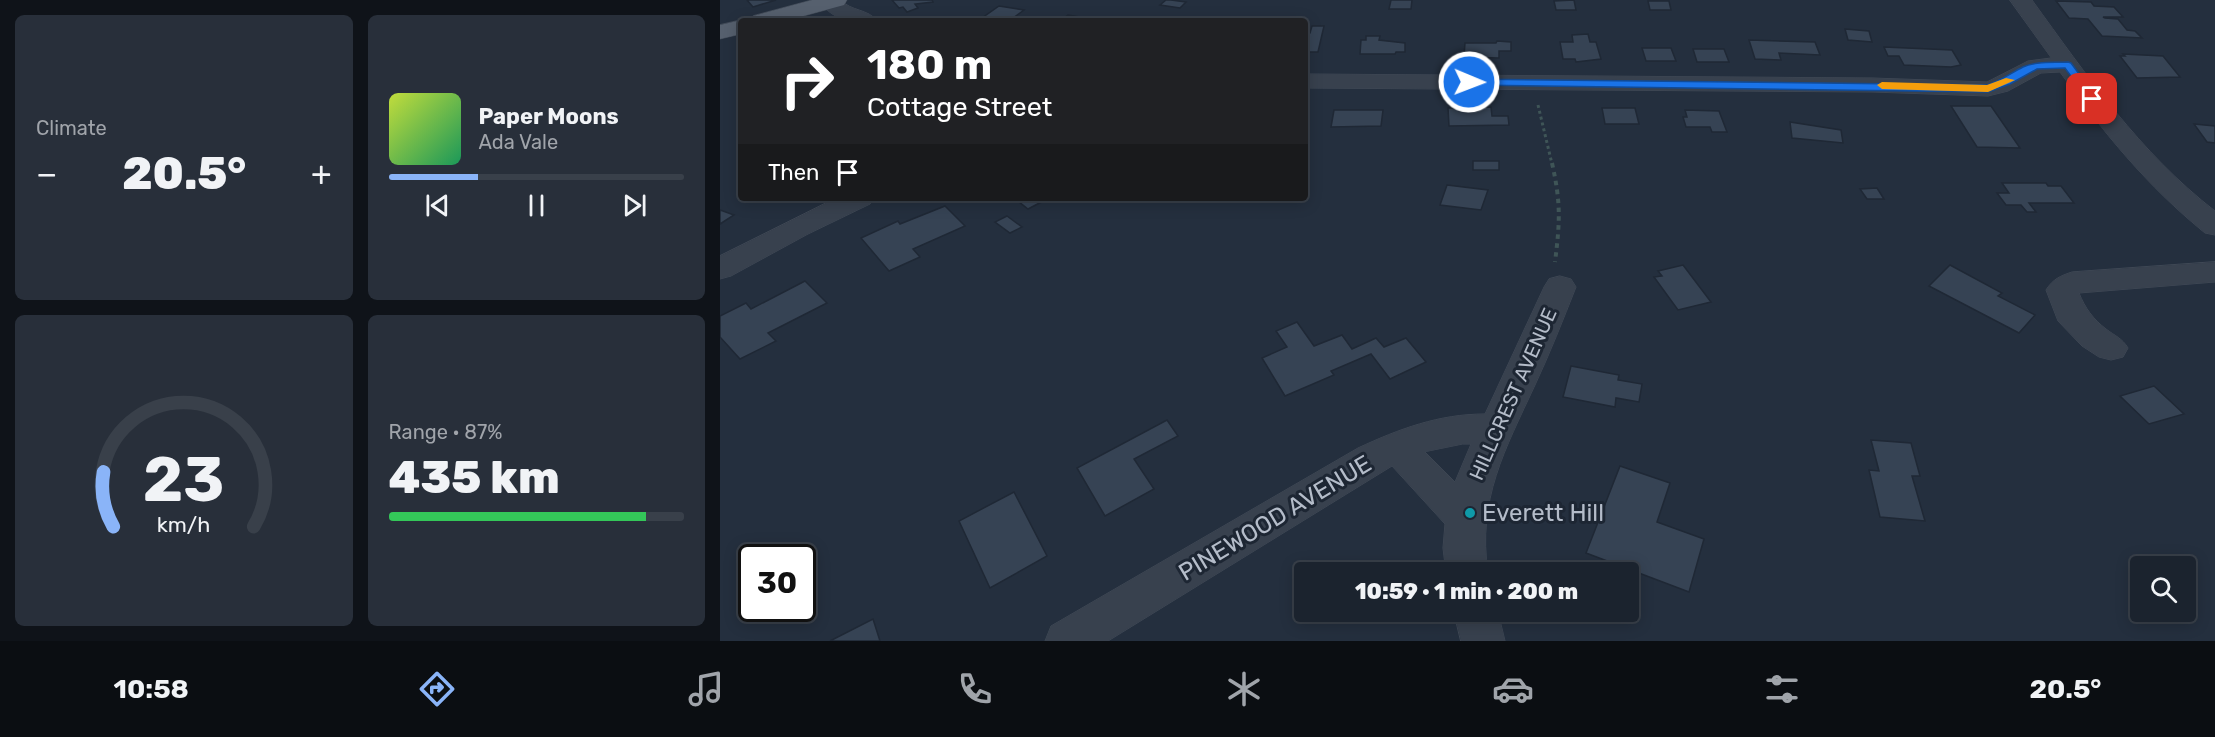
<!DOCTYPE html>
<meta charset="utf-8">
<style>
:root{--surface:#1b232e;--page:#282f3a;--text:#f1f3f6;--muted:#a0a4aa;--line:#39404a;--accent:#8ab4f8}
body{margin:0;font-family:Rubik,sans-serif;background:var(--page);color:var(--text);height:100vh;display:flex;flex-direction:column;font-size:22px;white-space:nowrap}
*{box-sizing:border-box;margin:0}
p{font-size:20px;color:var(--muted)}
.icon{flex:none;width:33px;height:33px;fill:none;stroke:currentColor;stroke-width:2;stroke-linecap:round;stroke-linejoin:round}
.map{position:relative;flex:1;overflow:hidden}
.drawer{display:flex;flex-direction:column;gap:15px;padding:15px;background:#0f1319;width:720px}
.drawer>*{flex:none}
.top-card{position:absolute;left:18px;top:18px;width:570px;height:183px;border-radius:6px;box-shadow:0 3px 15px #0003,0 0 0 2px var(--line);background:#202124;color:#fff;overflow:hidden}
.controls{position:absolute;left:1410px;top:556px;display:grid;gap:12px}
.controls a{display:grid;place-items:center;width:66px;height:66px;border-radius:6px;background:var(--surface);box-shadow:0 3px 15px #0003,0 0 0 2px var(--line);font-size:30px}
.speed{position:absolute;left:18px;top:544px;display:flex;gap:12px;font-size:30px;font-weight:700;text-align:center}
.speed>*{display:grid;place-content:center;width:78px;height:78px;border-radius:50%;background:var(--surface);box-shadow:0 3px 15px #0003,0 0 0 2px var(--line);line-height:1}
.speed .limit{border:3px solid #111;border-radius:9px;background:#fff;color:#111}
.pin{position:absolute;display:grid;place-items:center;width:51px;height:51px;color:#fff;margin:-26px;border-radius:12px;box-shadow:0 3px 9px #0006}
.me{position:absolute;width:66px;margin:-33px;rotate:91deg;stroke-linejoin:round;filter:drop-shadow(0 0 4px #0008)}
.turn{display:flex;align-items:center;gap:21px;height:126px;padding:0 30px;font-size:27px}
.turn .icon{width:78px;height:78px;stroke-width:2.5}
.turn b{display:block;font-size:42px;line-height:51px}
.then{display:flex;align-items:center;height:57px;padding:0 30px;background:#0003;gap:12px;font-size:22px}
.big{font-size:45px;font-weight:800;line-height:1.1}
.drawer .widget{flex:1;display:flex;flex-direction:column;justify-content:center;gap:9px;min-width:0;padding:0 21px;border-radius:9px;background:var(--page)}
.drawer .dial{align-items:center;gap:0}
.dial svg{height:156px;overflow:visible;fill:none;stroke:var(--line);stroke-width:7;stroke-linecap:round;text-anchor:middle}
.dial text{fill:var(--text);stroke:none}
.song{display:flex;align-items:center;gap:18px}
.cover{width:72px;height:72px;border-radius:9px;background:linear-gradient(135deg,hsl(70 70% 55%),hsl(150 70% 35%))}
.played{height:6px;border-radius:3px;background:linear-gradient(90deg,var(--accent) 30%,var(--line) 30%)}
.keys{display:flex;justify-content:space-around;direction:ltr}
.heat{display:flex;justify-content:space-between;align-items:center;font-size:33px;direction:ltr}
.charge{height:9px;border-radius:4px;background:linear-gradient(90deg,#34c759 87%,var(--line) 0)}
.drawer .tiles{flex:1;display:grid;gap:15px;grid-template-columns:repeat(2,1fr)}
.trip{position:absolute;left:574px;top:562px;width:345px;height:60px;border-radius:6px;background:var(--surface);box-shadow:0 3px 15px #0003,0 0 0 2px var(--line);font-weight:800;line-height:60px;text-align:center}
.menu{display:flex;height:96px;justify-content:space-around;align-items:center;background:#0b0e12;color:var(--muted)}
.menu .icon{width:42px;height:42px}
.menu .on{color:var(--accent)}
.menu b{font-size:27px;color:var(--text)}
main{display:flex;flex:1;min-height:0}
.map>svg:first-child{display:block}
.building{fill:#364354;stroke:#1f2835;stroke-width:1.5}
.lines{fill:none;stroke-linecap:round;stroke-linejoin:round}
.minor-casing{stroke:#414a57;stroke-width:1}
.major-casing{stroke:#414a57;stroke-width:1}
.path-far1{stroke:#3f5557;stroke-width:3;stroke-dasharray:3 3;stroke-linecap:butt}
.path{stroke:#3f5557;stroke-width:4;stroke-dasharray:4.5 4.5;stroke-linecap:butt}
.minor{fill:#38414e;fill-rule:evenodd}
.major{fill:#56606e;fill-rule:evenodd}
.route{fill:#1a73e8;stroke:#114b97;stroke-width:1.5}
.slow{fill:#f59e0b}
.culture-dot{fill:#0f9aa8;stroke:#1d2633;stroke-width:2}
.labels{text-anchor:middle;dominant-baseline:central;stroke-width:6;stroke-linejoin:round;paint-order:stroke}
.street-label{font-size:20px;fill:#b4bcc9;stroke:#1d2633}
.near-poi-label{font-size:24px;fill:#b4bcc9;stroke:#1d2633;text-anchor:start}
.near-street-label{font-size:24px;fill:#b4bcc9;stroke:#1d2633}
</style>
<main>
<section class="drawer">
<div class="tiles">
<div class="widget"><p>Climate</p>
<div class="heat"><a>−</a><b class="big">20.5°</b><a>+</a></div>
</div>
<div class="widget">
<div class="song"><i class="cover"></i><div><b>Paper Moons</b><p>Ada Vale</p></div></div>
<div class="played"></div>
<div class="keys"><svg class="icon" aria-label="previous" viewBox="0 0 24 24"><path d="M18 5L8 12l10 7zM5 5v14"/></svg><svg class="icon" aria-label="pause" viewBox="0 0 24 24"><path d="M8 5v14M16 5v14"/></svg><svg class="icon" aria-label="next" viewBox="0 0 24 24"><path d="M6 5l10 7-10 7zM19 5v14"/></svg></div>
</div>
<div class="widget dial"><svg viewBox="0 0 100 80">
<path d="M14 69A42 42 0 1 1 86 69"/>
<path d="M14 69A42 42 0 0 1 9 41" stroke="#8ab4f8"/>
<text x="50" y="56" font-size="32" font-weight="700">23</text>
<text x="50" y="72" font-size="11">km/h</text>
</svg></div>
<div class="widget"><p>Range · 87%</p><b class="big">435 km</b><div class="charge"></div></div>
</div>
</section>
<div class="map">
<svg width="1495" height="641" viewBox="0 0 1495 641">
<rect width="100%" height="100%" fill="#242f3e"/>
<g class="building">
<polygon points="27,0 56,0 33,7"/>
<polygon points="172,0 212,0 213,2 195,4 198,8 187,12 183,7 179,8"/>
<polygon points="446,0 451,0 466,2 460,8 440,5"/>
<polygon points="671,0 692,0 691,9 669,9"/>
<polygon points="854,0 856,10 836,10 834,1"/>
<polygon points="928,1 949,1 951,10 930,10"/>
<polygon points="1336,1 1371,2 1374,6 1394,7 1403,17 1383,17 1385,18 1398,19 1407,30 1415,31 1422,38 1382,36 1368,19 1349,18"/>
<polygon points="279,6 304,10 289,21 262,18"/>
<polygon points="348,15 384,21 340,21"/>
<polygon points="592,26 604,26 598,52 585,52 585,33 590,33"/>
<polygon points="1125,29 1149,31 1152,42 1128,40"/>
<polygon points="868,34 870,42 876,42 881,59 856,62 855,59 843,59 840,42 853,42 852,35"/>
<polygon points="646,36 660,36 659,40 685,43 685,52 676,52 675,54 640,54 641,40 646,40"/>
<polygon points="1029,40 1095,42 1100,55 1059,53 1061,60 1035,59"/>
<polygon points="777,41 791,42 791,51 779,51 779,58 744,57 745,43 776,43"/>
<polygon points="1164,47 1232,50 1241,65 1231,67 1184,65 1179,56 1168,56"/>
<polygon points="922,48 951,48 956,61 926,61"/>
<polygon points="973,49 1004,49 1009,62 977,62"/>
<polygon points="1403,54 1443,56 1460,77 1417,78 1400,56 1405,56"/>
<polygon points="1231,106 1271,106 1300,148 1257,147"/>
<polygon points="771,107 772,116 788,116 789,125 729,126 728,108"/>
<polygon points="882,108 915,108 919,124 885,124"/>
<polygon points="614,110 663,110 661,126 611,127"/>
<polygon points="965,110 999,111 1007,132 992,132 990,127 966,127 963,117 967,117"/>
<polygon points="1070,122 1121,130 1123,143 1072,138"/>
<polygon points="1474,124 1495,126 1495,143 1487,142"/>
<rect x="753" y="161" width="26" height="9"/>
<polygon points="1282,183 1326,183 1328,186 1341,186 1354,203 1309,203 1316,212 1307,212 1301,205 1286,205 1277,193 1289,193"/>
<polygon points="727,185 768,190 761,210 720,205"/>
<polygon points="1157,188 1164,199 1147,199 1140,189"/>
<polygon points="294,198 329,198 308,209"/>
<polygon points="225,206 245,226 193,249 200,257 169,271 141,238 178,221 180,224"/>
<polygon points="0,210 14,215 0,224"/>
<polygon points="287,216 302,227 290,233 275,222"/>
<polygon points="963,265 991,302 958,310 934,277 942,276 938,271"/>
<polygon points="1230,265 1282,293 1278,296 1315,315 1299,333 1209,286"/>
<polygon points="85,281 107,303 48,333 56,341 20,359 0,337 0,316 26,303 31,309"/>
<polygon points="577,322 594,346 622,335 632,349 656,338 664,347 686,338 706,362 670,379 651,354 611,371 614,375 565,396 542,358 567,347 556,331"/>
<polygon points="851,366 899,375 898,380 922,384 919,402 896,398 895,407 843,397"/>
<polygon points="1434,386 1464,414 1429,424 1400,396"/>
<polygon points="447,420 458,436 414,459 434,489 385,516 357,468"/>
<polygon points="1151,440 1191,443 1200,476 1192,476 1205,521 1160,517 1149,470 1159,471"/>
<polygon points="900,466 950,483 937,522 984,539 969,592 866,553"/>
<polygon points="294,492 327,556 270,588 239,521"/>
<polygon points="153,619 160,641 110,641"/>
</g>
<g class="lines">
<g class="minor-casing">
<g id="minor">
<path d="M102 0H121C130 11 149 9 157 21 134 21 115 23 100 2Z"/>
<path d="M1290 0H1312C1367 76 1420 153 1495 211V235L1485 233C1427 186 1383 132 1340 72L1321 73 1288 91 1268 96 1152 92 585 88V74L1152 78 1267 82 1308 61 1331 58Z"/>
<polygon points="116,198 154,198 150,204 88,234 11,276 0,279 0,256"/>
<path d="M1495 262V282L1359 293C1365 308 1373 319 1386 329 1395 336 1402 338 1408 348L1403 357 1391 360 1379 357 1362 346 1338 321 1326 290C1333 279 1340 276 1352 272Z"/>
<path d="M840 276 851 279 856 287C843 320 830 353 815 385 785 450 757 499 768 573H726L723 548 725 524 672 466 388 641H325L331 626 638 448C679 429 719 414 765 414L824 287 829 279ZM743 444H751L735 482 705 452Z"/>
<polygon points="734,612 778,612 785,641 741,641"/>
</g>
</g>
<g class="major-casing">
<g id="major">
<polygon points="92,0 127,0 124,5 65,21 30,21 33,16"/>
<polygon points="21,20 24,21 21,21 21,34 0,39 0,25"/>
</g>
</g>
<polyline class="path-far1" points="818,105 832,164"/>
<path class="path" d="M832 163C841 203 840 222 835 262"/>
<use href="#minor" class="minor"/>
<use href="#major" class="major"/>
</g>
<path class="route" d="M1348 62 1351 63 1376 97V101H1369L1345 68 1317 69 1290 84 1268 92 749 85 744 82 749 79 1267 85C1281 81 1291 73 1303 67 1317 61 1333 63 1348 62Z"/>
<polygon class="slow" points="1286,78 1295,80 1268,92 1162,89 1157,85 1162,82 1267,85"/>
<circle class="culture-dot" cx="750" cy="513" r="6"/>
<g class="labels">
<g class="street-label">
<text transform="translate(793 394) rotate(-66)">HILLCREST AVENUE</text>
</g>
<g class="near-poi-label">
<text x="762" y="513">Everett Hill</text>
</g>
<g class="near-street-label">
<text transform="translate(555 518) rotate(-31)">PINEWOOD AVENUE</text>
</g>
</g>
</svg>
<div class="controls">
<a><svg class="icon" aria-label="search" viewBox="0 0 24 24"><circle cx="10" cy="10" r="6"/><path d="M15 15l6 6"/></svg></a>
</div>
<div class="speed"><div class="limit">30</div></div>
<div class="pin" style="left:1372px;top:99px;background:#d93025"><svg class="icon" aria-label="arrive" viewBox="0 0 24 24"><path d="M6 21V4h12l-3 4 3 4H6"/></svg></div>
<svg class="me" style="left:749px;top:82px" viewBox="-20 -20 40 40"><circle r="17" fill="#1a73e8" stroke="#fff" stroke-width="3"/><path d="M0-11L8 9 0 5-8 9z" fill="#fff"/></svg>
<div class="trip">10:59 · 1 min · 200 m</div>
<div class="top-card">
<div class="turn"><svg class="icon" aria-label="right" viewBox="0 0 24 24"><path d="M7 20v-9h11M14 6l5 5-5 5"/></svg><div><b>180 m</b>Cottage Street</div></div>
<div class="then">Then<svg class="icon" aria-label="arrive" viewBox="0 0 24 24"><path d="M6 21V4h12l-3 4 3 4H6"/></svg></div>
</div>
</div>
</main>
<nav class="menu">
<b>10:58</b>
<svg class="icon on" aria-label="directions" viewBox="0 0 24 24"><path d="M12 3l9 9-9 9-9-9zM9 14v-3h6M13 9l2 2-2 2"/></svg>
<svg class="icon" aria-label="music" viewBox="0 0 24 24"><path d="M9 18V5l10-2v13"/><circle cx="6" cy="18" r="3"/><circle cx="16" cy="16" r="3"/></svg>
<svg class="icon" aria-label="phone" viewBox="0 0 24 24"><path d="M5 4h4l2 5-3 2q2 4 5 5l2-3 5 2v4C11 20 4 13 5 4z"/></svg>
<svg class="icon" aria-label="climate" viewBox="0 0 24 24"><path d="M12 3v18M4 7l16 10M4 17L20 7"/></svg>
<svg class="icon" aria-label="car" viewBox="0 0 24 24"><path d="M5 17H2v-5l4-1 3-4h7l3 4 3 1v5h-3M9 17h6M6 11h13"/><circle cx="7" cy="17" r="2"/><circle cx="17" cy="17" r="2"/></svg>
<svg class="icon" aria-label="filters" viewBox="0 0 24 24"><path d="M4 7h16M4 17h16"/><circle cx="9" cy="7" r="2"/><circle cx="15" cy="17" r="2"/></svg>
<b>20.5°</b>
</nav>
